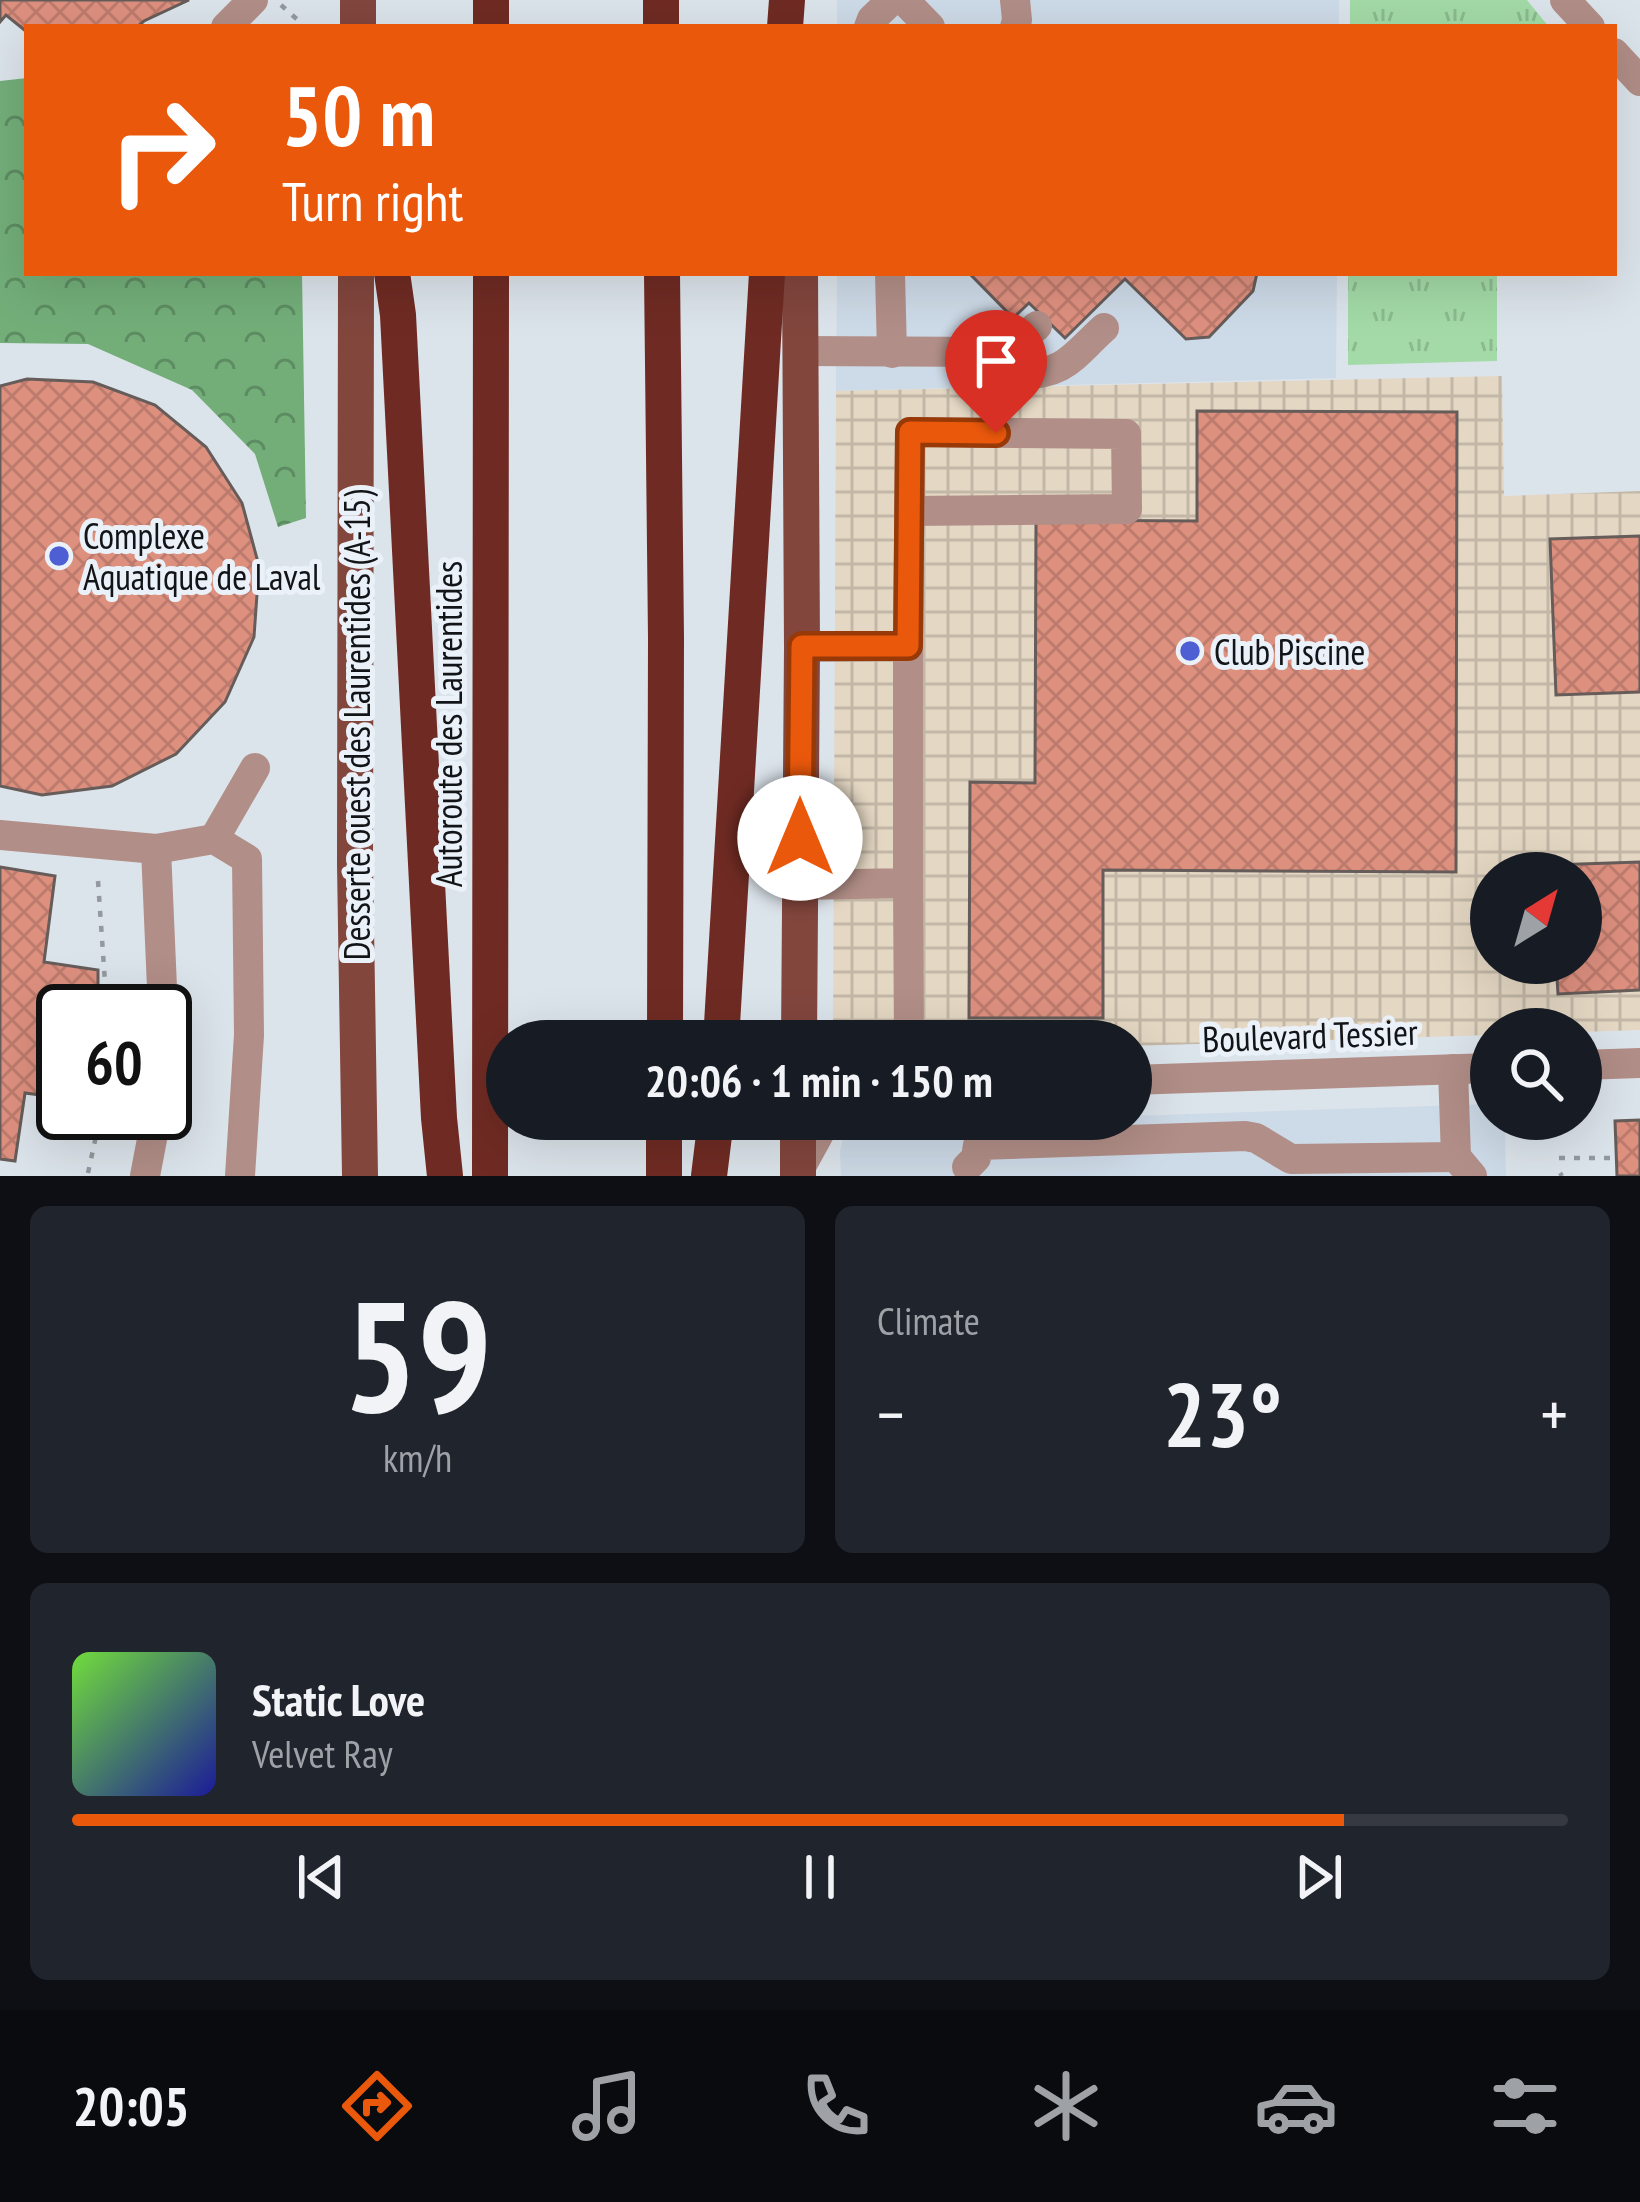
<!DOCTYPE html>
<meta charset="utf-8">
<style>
:root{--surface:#171b24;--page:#20242c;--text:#f1f3f6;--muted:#9ea1a6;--line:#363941;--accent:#ea580c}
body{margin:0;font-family:"PT Sans Narrow",sans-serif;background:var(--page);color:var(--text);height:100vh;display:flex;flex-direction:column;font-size:45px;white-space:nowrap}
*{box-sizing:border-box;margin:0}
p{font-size:39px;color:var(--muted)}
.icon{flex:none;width:66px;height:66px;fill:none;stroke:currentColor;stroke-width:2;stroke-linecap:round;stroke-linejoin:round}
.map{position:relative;height:1176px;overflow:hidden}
.panel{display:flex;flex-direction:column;gap:30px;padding:30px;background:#0d0f14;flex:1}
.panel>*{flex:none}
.hud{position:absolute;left:24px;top:24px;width:1593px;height:252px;border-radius:0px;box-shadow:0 12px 48px #0002;background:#ea580c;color:#fff;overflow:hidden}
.needle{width:78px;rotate:37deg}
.fabs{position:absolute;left:1470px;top:852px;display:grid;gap:24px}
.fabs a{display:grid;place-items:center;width:132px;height:132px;border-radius:50%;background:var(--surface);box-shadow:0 12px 48px #0002;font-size:60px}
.speed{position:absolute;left:36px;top:984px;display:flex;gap:24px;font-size:60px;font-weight:700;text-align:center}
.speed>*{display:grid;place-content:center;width:156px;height:156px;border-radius:50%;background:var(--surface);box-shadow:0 12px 48px #0002;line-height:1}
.speed .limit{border:6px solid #111;border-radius:18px;background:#fff;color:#111}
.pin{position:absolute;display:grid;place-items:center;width:102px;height:102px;color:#fff;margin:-123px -51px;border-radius:50% 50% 50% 0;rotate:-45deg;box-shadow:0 0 12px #0007}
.pin .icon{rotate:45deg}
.me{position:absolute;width:132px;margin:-66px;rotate:0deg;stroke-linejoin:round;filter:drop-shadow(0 0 9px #0008)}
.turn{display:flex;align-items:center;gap:42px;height:252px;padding:0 60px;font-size:54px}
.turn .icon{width:156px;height:156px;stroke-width:2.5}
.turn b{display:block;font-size:84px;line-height:102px}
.big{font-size:90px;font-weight:600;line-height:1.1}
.panel .tile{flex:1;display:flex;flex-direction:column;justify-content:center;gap:18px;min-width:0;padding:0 42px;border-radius:18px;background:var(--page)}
.panel .dial{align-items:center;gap:0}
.dial b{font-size:156px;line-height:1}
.song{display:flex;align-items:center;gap:36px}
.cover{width:144px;height:144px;border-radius:18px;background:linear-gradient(135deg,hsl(100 70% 55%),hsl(240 70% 35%))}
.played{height:12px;border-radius:6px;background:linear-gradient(90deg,var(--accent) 85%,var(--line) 85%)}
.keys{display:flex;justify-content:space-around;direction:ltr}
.heat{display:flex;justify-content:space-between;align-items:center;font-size:66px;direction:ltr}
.panel .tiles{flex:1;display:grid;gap:30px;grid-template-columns:1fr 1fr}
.tile:last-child{grid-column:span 2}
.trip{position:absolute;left:486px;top:1020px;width:666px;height:120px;border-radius:60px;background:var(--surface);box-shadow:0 12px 48px #0002;font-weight:600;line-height:120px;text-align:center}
.menu{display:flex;height:192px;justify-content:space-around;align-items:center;background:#090b0e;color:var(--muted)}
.menu .icon{width:84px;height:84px}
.menu .on{color:var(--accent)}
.menu b{font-size:54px;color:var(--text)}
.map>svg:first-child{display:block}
.built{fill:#cddae7}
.industrial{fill:url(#industrial-grid);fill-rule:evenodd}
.grass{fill:url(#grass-tufts)}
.forest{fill:url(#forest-crowns)}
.building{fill:url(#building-cross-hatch);stroke:#665c5a;stroke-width:3}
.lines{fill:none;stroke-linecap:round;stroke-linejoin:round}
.path{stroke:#93999e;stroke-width:4.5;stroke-dasharray:6 9;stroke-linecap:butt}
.minor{stroke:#b18e87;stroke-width:30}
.major{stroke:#82463d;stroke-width:36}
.highway{stroke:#6f2b23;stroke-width:36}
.route-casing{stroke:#983908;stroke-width:30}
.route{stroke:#ea580c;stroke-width:21}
.poi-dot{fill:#4e5fd4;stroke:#eaf1f9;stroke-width:4.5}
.labels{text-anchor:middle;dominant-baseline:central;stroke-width:10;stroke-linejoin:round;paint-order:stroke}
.poi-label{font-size:36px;fill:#121417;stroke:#eaf1f9;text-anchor:start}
.street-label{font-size:36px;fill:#121417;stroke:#eaf1f9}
</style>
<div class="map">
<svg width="1640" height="1176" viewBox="0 0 1640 1176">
<defs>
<pattern id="industrial-grid" width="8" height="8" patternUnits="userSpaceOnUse" patternTransform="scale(3)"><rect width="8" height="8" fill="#e4d7c3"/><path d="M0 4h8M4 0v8" fill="none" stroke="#c3b8a7"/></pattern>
<pattern id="grass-tufts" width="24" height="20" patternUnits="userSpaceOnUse" patternTransform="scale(3)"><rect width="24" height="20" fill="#a3daa7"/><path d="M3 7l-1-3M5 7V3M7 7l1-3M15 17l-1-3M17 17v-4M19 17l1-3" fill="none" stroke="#8bba8f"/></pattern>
<pattern id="forest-crowns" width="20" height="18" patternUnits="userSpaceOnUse" patternTransform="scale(3)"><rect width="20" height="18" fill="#73ae79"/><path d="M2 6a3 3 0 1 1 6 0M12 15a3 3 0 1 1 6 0" fill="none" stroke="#5d8c62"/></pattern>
<pattern id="building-cross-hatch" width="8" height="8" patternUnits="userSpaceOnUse" patternTransform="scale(3)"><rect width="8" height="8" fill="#de907f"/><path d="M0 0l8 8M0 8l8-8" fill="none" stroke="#bd7b6d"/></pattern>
</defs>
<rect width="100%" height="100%" fill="#dce4eb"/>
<g class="built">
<rect x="837" y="0" width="502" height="27"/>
<polygon points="837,273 1337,273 1336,378 836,391"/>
<polygon points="1491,1104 1491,1119 1505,1119 1506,1176 841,1176 840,1151 843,1139 850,1130 864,1124 1131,1119 1131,1116"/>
</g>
<path class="industrial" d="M1502 376 1504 496 1640 491V1030L1581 1032V1029H1491V1035L1131 1046V1041H839L833 1029 836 391ZM1491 873H1581V963H1491Z"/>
<g class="grass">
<polygon points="1350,0 1527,0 1549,27 1350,27"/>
<polygon points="1348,273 1497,273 1497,361 1348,365"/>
</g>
<polygon class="forest" points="27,78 27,273 302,273 306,518 278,527 255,454 192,390 88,344 0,343 0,81"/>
<g class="building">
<polygon points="0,0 189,0 144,21 137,27 27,27 27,32 6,15 0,22"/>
<polygon points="969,273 1257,273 1253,291 1209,337 1186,339 1125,279 1065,338 1029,303 1013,318"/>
<polygon points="27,379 93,382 155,405 206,447 242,503 259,566 254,637 225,702 176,754 112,786 42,795 0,786 0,386"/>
<polygon points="1197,411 1457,412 1456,872 1103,870 1103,1018 969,1018 970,782 1035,783 1036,520 1197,521"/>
<polygon points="1640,536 1640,692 1556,695 1550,539"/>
<polygon points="1640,862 1640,990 1558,994 1556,963 1581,963 1581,873 1552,873 1552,865"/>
<polygon points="0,867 55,876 44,962 98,970 98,1011 63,1011 63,1098 25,1093 15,1161 0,1159"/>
<polygon points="1640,1120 1640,1176 1617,1176 1615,1121"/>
</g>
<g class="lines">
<g class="path">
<polyline points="281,5 300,22 299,27"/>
<polyline points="98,881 107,1011"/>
<polyline points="1559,1158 1616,1158"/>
<polyline points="88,1173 101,1113"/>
<polyline points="1560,1173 1562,1176"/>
</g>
<g class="minor">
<polyline points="904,0 930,27"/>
<polyline points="1015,0 1017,20 1015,27"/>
<polyline points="1565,0 1590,27"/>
<polyline points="226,27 253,0"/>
<polyline points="869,27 872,19 892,0"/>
<polyline points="1614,53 1640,81"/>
<polyline points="890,273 892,353"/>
<polyline points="800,351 997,352 1016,343 1037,326"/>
<path d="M997 352 1019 375C1066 374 1072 357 1104 328"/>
<polyline points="908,646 910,432 1126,434 1127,509 909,511"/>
<polyline points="0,835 156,849 214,839 247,859 249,1035 240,1176"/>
<polyline points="214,839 255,768"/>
<polyline points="156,849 163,1011"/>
<polyline points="908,883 909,1041"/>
<polyline points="800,885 908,883 908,646 802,647"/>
<polyline points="1581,1065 1640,1063"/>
<polyline points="1453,1069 1456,1157 1472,1176"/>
<polyline points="1131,1080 1491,1068"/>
<polyline points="967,1167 976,1158 978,1145 1245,1136 1256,1138 1291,1159 1456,1157"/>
<polyline points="798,1172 827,1119"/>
<polyline points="145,1176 157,1113"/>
</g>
<g class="major">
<polyline points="358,27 358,0"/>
<polyline points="356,273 355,864 360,1176"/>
<polyline points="799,1041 802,647 800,273"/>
<polyline points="798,1176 798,1119"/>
</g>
<g class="highway">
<polyline points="491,27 491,0"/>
<polyline points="661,27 661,0"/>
<polyline points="785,27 787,0"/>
<polyline points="392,273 398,315 439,1118 445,1176"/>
<polyline points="662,273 666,638 665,1041"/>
<polyline points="721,1041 767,273"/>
<polyline points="490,1176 491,273"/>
<polyline points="664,1176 664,1119"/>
<polyline points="709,1176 716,1119"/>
</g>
</g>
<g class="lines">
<g class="route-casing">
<polyline id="route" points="800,838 802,646 908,646 910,432 996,433"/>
</g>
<use href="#route" class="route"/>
</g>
<g class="poi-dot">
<circle cx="59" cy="556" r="12"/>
<circle cx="1190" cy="651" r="12"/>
</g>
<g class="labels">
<g class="poi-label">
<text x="83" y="535">Complexe<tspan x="83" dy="41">Aquatique de Laval</tspan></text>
<text x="1214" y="651">Club Piscine</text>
</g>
<g class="street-label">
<text transform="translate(448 724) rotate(-90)">Autoroute des Laurentides</text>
<text transform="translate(356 725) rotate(-90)">Desserte ouest des Laurentides (A-15)</text>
<text transform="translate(1310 1035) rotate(-2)">Boulevard Tessier</text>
</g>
</g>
</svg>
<div class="fabs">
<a><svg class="needle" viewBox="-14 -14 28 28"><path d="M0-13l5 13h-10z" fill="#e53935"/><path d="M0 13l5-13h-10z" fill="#9ea1a6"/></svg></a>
<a><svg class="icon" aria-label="search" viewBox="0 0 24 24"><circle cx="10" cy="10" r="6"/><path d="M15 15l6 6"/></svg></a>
</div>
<div class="speed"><div class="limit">60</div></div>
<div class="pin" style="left:996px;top:433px;background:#d93025"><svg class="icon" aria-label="arrive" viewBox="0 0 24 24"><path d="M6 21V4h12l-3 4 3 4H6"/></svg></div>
<svg class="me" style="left:800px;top:838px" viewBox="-20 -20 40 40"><circle r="19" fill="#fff"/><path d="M0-13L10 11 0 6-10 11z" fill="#ea580c"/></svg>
<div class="trip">20:06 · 1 min · 150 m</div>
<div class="hud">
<div class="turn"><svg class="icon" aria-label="right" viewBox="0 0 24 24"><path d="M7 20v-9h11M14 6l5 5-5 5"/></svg><div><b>50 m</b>Turn right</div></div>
</div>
</div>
<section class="panel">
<div class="tiles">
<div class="tile dial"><b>59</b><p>km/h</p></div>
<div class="tile"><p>Climate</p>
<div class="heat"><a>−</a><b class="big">23°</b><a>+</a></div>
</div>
<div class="tile">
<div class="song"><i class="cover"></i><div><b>Static Love</b><p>Velvet Ray</p></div></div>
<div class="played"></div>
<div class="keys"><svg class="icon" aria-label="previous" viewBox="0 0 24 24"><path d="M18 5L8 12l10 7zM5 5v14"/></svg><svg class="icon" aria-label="pause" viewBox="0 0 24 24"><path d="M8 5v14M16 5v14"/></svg><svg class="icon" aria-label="next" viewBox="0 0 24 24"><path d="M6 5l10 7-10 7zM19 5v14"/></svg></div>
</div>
</div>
</section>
<nav class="menu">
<b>20:05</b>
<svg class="icon on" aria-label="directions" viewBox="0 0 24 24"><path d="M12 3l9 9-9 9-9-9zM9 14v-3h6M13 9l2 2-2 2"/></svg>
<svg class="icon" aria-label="music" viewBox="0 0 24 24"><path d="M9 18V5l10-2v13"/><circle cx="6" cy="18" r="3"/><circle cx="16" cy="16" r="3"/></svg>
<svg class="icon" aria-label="phone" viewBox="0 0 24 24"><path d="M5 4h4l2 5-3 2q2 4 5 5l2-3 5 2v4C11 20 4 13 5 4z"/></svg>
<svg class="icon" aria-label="climate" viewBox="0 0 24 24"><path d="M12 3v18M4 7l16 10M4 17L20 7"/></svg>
<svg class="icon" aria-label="car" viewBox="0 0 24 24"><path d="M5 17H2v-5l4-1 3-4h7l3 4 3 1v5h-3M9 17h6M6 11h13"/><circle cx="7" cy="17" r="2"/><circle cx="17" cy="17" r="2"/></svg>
<svg class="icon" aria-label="filters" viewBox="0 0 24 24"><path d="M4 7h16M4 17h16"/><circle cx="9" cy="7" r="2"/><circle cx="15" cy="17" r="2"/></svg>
</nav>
